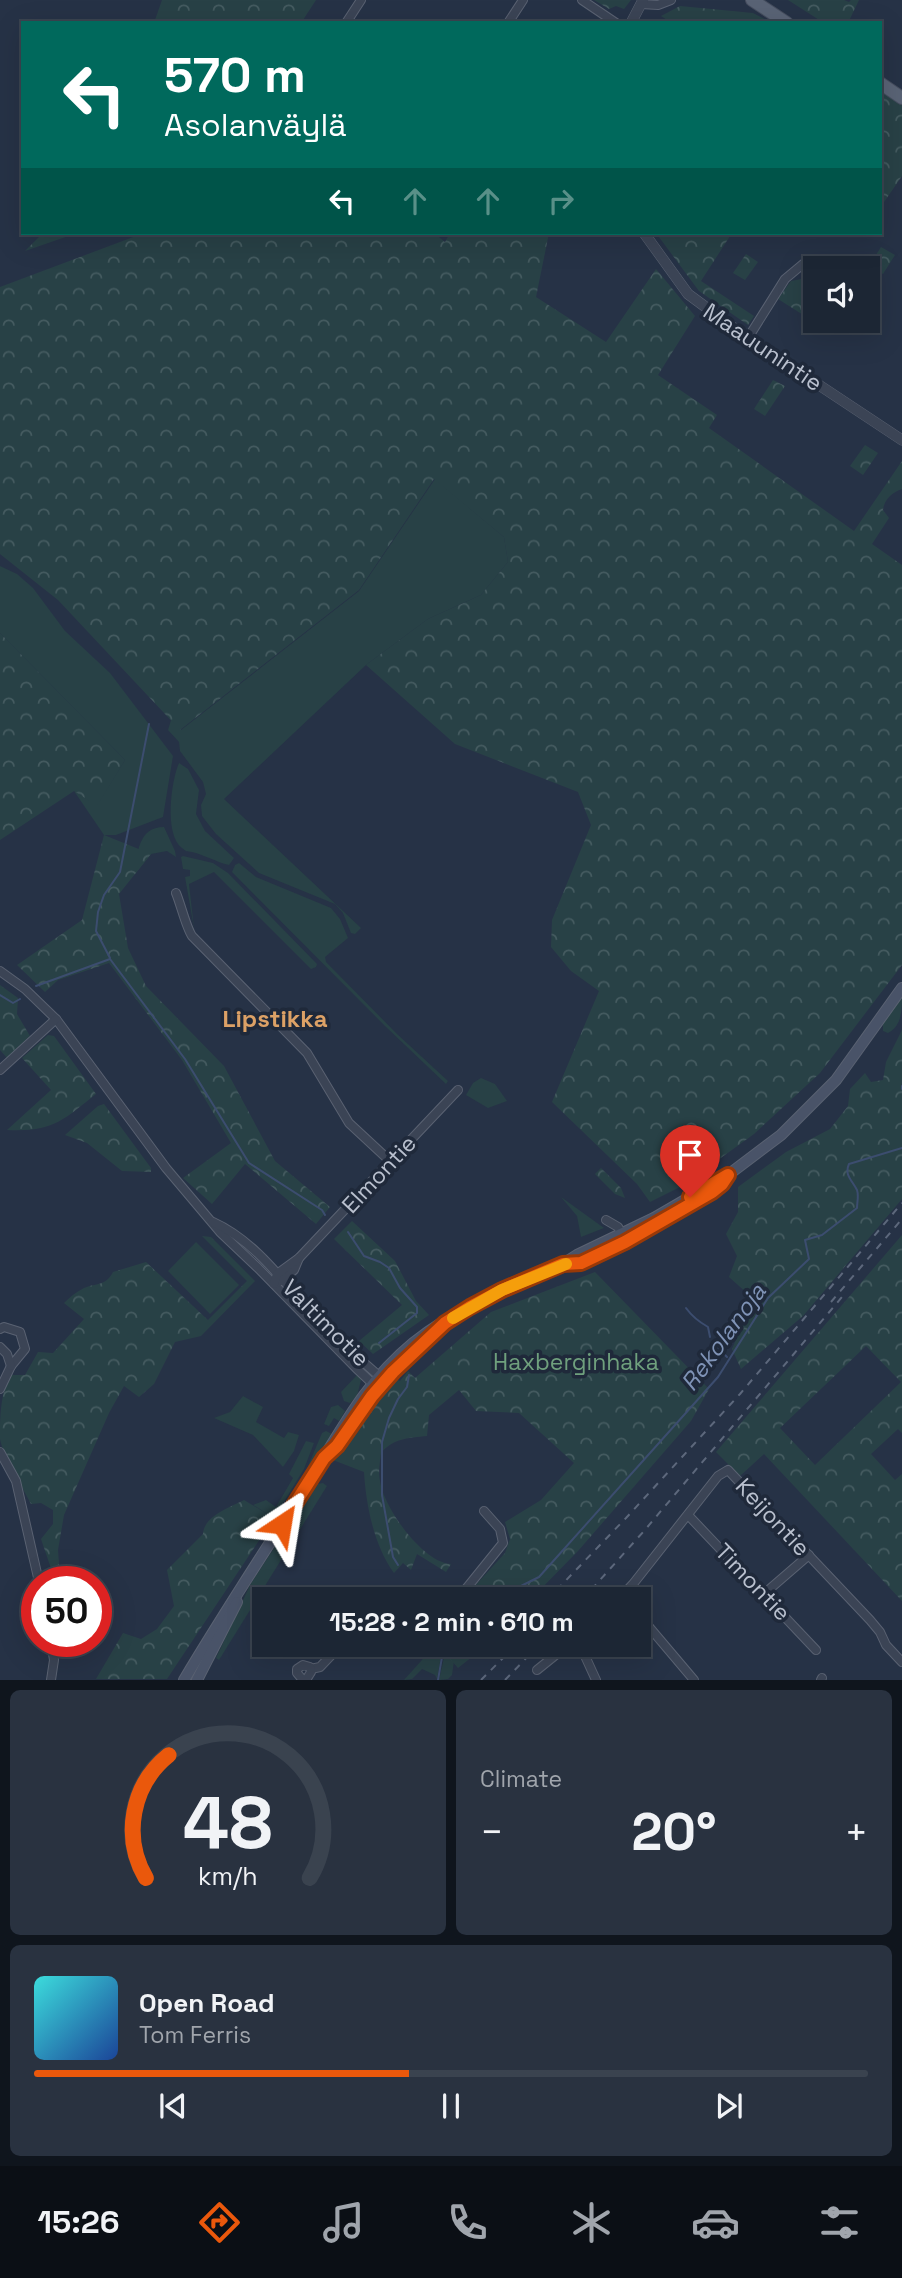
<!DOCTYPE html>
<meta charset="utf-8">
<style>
:root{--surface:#1c2634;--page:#293240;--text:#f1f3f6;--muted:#a0a5ac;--line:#3a434f;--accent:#ea580c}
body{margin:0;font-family:"Space Grotesk",sans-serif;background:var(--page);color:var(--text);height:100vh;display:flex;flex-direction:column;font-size:26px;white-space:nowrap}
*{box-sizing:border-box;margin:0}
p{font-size:23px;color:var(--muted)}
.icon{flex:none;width:38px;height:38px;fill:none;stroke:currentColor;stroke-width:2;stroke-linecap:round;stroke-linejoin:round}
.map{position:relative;height:1680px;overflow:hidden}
.drawer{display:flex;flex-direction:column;gap:10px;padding:10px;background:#0f151d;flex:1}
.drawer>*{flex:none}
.guide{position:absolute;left:21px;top:21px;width:861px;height:214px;border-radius:0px;box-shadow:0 7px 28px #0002,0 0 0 2px var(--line);background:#00695c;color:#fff;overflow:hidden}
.tools{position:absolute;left:803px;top:256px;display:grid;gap:14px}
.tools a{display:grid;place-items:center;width:77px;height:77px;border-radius:0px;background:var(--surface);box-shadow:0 7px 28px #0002,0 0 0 2px var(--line);font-size:35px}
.speed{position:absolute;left:21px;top:1566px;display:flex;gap:14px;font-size:35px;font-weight:700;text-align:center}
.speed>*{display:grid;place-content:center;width:91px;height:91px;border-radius:50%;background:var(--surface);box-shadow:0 7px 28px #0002,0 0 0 2px var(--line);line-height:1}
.speed .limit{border:10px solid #d22;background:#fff;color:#111}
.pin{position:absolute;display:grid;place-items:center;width:60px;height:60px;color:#fff;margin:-72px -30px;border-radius:50% 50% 50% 0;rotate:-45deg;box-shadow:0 0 7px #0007}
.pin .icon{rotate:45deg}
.me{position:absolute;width:77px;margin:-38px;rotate:33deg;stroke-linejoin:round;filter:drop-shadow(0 0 5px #0008)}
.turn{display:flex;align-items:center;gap:24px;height:147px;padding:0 28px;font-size:32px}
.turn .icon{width:91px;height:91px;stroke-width:2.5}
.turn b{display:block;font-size:49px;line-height:60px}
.lanes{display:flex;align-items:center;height:66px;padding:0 28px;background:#0003;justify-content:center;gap:35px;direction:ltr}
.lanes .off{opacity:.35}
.big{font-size:52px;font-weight:700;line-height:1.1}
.drawer .widget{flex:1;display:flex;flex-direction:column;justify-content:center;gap:10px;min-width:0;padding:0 24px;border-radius:10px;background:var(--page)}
.drawer .dial{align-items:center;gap:0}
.dial svg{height:182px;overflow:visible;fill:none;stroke:var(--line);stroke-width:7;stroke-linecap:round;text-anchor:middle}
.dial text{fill:var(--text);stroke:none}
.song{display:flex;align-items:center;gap:21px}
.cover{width:84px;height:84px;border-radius:10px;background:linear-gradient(135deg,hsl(180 70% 55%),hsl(220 70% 35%))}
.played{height:7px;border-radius:4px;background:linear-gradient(90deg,var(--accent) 45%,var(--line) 45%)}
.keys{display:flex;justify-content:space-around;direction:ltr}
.heat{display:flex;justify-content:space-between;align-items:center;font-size:38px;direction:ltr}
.drawer .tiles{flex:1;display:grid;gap:10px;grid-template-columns:1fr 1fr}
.widget:last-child{grid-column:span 2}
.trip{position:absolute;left:252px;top:1587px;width:399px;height:70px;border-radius:0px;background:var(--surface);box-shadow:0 7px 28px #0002,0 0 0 2px var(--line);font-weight:700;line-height:70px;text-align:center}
.tab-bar{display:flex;height:112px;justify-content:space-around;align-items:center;background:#0b0f15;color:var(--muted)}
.tab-bar .icon{width:49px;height:49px}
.tab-bar .current{color:var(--accent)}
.tab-bar b{font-size:32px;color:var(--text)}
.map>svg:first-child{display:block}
.grass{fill:#284146}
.forest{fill:url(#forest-crowns);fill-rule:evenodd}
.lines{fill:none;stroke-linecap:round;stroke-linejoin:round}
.stream{stroke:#3c4d6f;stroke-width:2}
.minor-casing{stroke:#5a6272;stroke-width:10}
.tertiary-casing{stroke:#5a6272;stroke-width:11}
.secondary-casing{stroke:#5a6272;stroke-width:12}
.primary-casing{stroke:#454d5e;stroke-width:14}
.minor{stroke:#3b4455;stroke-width:8}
.tertiary{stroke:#3b4455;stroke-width:10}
.secondary{stroke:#495368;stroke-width:10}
.primary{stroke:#596375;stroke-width:12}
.rail{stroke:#5d687c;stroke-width:2;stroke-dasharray:7 7;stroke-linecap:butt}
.route-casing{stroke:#983908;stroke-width:18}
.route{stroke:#ea580c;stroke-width:12}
.slow{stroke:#f59e0b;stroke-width:12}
.labels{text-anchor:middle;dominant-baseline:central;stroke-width:7;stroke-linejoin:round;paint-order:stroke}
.street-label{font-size:23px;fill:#b9c0ce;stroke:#1f293a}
.park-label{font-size:23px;fill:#6fa07d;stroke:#1f293a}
.neighbourhood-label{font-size:24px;font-weight:bold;fill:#dca166;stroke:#1f293a}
.water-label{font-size:24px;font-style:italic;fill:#7f93b6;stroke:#1f293a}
</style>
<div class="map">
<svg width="902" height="1680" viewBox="0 0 902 1680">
<defs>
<pattern id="forest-crowns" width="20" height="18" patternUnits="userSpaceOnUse" patternTransform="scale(1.75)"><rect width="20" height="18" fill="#284146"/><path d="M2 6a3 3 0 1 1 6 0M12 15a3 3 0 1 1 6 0" fill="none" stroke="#455b60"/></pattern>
</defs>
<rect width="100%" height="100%" fill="#263246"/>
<g class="grass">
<polygon points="435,479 504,537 508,562 481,595 428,619 366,665 224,799 361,928 355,934 351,933 343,913 335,904 259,873 216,834 202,816 201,805 206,794 203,782 180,751 179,742 168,730 171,720 181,730 359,591"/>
<polygon points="0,566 17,574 33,588 65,631 110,673 173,756 163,817 116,835 104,835 74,791 97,805 125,760 0,633"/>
<path d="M179 763 188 769 199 790 196 814 205 831 234 858 229 865C216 862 205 855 192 852 186 851 187 852 182 848 164 835 171 781 179 763Z"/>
<path d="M164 827 175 851 176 857 167 851 151 854 135 874C137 854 138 827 164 827Z"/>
<polygon points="183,856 213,863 228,873 317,964 316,967 311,969 214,872 189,884 194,928 185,877 190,876 190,870 183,869 181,857"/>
<polygon points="239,863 256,877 331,908 340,919 348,938 325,957 326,962 397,1034 448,1081 446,1084 385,1026 232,872 235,865"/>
<path d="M902 994C902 1010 902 1026 888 1033L883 1031V1023Z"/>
<polygon points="481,1078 495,1084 507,1101 488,1108 466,1095 473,1083"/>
<polygon points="561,1197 604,1228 581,1237 577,1216"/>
<polygon points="196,1242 239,1285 210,1314 168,1271"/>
<polygon points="358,1374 361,1380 357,1396 350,1403 344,1401 341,1392"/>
<polygon points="243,1396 263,1407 256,1422 284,1438 288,1432 299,1435 294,1451 283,1467 253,1435 214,1418 230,1412"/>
<polygon points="338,1405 345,1411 339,1421 334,1418 329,1426 324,1424 331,1407"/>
<polygon points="326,1431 332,1434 328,1442 268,1539 267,1536 303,1478 322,1433"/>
<polygon points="306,1441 314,1443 304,1469 274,1518 253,1505 266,1500 276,1507 293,1478 289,1474"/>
<polygon points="323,1483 327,1486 219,1660 216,1658 250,1585 310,1493 318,1484"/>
<polygon points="436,1650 442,1651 437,1679 435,1675 422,1669 412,1679 404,1680 430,1651"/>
<polygon points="445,1653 454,1661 452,1675 448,1679 439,1680"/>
</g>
<g class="forest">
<polygon points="162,0 316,0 301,23 154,23"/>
<polygon points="594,0 631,0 624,9 616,6 609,9"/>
<polygon points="788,0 844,0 849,2 851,0 859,0 848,23 824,23"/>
<polygon points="680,6 753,13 772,23 672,23 661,16"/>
<polygon points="880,91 902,105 902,176 882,205"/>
<polygon points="43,233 77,233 25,251"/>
<path d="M144 233H434L445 242 450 233H549L536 297 606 342 656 269 695 316 658 375 717 415 709 428 854 531 902 461V489C893 492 884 499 883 510L889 518 872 544 902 565V965L820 1073 754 1134 682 1186 650 1202 637 1184 552 1102 599 991 571 971 551 947 552 920 591 825 578 792 455 744 366 665 428 619 481 595 508 562 504 537 434 479 359 590 180 730 58 600 0 554V287Z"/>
<polygon points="656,233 732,233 701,281 754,316 748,325 699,291"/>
<polygon points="881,247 895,255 883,274 869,266"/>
<polygon points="746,254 758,262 745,280 733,273"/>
<polygon points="807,278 815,284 816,323 778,299 791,281"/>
<polygon points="773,380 785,386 765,416 754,409"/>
<polygon points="865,445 878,453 863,475 850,466"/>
<polygon points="0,633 125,760 97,806 74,791 0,840"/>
<polygon points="104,835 151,854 119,894 128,948 146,986 224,1066 275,1161 330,1207 316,1224 245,1164 212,1204 183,1178 231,1143 182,1060 109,963 58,980 45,992 17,965 82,920"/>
<polygon points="0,985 18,998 17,1014 30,1036 7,1058 0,1050"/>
<polygon points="902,1030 902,1199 803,1316 741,1369 732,1349 749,1309 748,1294 729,1277 737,1256 726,1234 738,1212 738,1187 786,1152 830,1129 848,1106 850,1089 865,1073 871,1082 883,1080 886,1062"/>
<path d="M48 1035 54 1036 96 1094C62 1121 53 1132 7 1130L51 1090 22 1058Z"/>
<polygon points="104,1104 151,1168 151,1172 122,1171 87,1143 65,1135 98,1106"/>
<polygon points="601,1168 621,1188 625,1198 615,1194 595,1174"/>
<polygon points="352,1221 395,1261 416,1301 429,1315 373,1354 359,1341 402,1305 334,1239"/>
<path d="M902 1235V1433L898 1429 871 1454 895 1480 902 1474V1601L764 1454 740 1476 716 1452ZM866 1346 901 1382 815 1465 780 1428Z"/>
<path d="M202 1236 211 1237 255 1281 201 1336 175 1342 154 1384 139 1397 124 1386 109 1413 64 1515 58 1550 60 1577 55 1580 41 1539 53 1524V1510L41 1503 31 1504C23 1488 3 1456 0 1439 0 1418 0 1393 11 1375H25L38 1352 53 1353 84 1319 64 1303C70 1297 76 1292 84 1288 96 1283 106 1286 113 1272L146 1262 208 1320 247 1281Z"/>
<path d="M595 1272 709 1389 691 1421 578 1551 531 1599H463L505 1553 510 1539 505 1522 541 1500 574 1463 519 1413 476 1411 459 1390 429 1415 427 1436C408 1438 394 1438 381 1453 380 1462 378 1472 380 1481 383 1507 423 1563 451 1564L446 1572 417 1554 411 1570 403 1563 394 1573C374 1546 366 1505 364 1472L333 1460 337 1453 392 1377 400 1381 408 1371 415 1378 491 1312Z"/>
<path d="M244 1500 274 1518 167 1679H96L123 1633 141 1639 157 1629 174 1606 167 1570 203 1534C204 1516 229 1508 244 1500Z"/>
<polygon points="431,1645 487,1645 458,1668 445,1653"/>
</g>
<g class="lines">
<g class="stream">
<polyline points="110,958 96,931 98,912 104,895 120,872 149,724"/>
<polyline points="36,986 110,959 185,1059 249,1163 322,1210 325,1215"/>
<polyline points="0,995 13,1003 20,999"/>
<polyline points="902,1086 902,1089"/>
<polyline points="348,1232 364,1256 380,1262 389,1268 400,1288 417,1307 417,1313 379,1343"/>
<path d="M686 1308C691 1315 701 1323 708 1327L710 1337"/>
<polyline points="716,1346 727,1357"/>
<polyline points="398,1565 393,1557 382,1495 382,1442 389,1418 398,1399 407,1387 409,1375"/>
<path d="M514 1600 519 1587 539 1577 718 1377 768 1298 809 1259 805 1240 822 1235 857 1208C857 1202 859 1196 857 1190 852 1180 844 1175 849 1164L902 1148"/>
<polyline points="438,1680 442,1657 448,1645"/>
</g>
<g class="minor-casing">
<g id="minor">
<polyline points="582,0 616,23"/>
<polyline points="641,4 658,5 671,0"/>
<polyline points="346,23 361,0"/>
<polyline points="508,23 523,0"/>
<polyline points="748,338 785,279 803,264"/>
<path d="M176 893C181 905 186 927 192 936L307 1053 349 1123 391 1162"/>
<polyline points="0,971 25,989 56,1019 166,1168 220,1232 258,1268 356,1368 372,1383 379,1383"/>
<polyline points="0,1070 56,1019"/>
<polyline points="606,1220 618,1227 623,1236"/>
<path d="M213 1222C260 1243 291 1293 326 1329 343 1345 361 1360 379 1376L381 1380"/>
<polyline points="279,1282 294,1270 299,1258"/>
<polyline points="274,1284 277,1274 299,1258 458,1090"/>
<polyline points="0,1329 4,1327 20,1332 25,1349 11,1366 0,1389"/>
<polyline points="0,1347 7,1354 11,1366"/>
<polyline points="0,1452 16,1481 39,1582"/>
<polyline points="688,1515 816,1650"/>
<polyline points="765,1593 809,1555"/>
<polyline points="457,1600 503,1543 500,1529 484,1511"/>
<polyline points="618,1600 633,1584 718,1476 728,1470 870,1620 880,1632 886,1645 902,1662"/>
<polyline points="639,1615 694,1680"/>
<polyline points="51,1642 54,1660 51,1680"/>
<polyline points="580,1645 596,1680"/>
<polyline points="311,1669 320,1667 341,1645"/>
<polyline points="537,1670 568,1645"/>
<polyline points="303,1680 297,1673 297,1669 303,1665 310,1667 311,1672 306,1680"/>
<polyline points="821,1680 822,1678"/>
</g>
</g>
<g class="tertiary-casing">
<g id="tertiary">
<polyline points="631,23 643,0"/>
<polyline points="644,233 688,294 742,334 902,440"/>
</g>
</g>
<g class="secondary-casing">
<g id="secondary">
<path d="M564 1264C605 1262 664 1221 700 1199"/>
<polyline points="341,1441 372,1396 415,1351"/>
<path d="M184 1680C222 1616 263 1554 303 1491 339 1436 360 1387 413 1343 457 1308 511 1286 563 1264L577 1255 654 1218 728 1175 781 1135 836 1080 902 988"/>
<polyline points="197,1680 237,1602"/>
</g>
</g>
<g class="primary-casing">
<g id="primary">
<polyline points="752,0 787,23"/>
<polyline points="880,83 902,98"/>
</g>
</g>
<use href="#minor" class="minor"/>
<use href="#tertiary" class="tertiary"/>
<use href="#secondary" class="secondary"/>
<use href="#primary" class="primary"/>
<g class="rail">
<polyline points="831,1302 902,1219"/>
<polyline points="547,1600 626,1518 740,1394 902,1203"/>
<polyline points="582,1600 644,1531 842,1297"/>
<polyline points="481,1680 516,1645"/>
<polyline points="505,1680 539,1645"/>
</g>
</g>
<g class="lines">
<g class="route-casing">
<polyline id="route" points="282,1524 324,1458 337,1446 372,1396 393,1372 445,1323 470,1307 502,1290 563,1264 581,1263 625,1242 712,1192 722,1184 728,1175 690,1197"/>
</g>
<use href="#route" class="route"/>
<polyline class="slow" points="453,1318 502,1290 566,1264"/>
</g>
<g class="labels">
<g class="street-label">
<text transform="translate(763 347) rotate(34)">Maauunintie</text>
<text transform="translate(379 1174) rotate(-47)">Elmontie</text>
<text transform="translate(326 1323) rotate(45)">Valtimotie</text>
<text transform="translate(773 1517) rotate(47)">Keijontie</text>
<text transform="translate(753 1582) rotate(46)">Timontie</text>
</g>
<g class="park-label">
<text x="576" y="1362">Haxberginhaka</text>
</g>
<g class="neighbourhood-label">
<text x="275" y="1018">Lipstikka</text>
</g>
<g class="water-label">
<text transform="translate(723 1337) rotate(-54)">Rekolanoja</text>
</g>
</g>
</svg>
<div class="tools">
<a><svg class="icon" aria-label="sound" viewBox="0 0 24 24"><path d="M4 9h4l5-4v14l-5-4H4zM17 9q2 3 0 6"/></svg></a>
</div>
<div class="speed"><div class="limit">50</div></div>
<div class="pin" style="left:690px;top:1197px;background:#d93025"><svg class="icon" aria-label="arrive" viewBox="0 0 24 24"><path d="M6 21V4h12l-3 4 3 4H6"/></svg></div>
<svg class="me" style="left:282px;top:1524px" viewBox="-20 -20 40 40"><path d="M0-17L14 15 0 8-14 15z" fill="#ea580c" stroke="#fff" stroke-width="4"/></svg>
<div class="trip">15:28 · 2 min · 610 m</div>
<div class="guide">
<div class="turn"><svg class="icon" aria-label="left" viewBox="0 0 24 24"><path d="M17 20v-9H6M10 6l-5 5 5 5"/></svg><div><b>570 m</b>Asolanväylä</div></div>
<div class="lanes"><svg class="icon" aria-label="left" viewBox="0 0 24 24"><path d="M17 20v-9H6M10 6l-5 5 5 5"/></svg><svg class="icon off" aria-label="ahead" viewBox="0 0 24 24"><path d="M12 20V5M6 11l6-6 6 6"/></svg><svg class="icon off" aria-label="ahead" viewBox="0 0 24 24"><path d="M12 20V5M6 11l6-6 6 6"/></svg><svg class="icon off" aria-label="right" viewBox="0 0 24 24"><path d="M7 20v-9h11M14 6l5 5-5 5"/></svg></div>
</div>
</div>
<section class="drawer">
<div class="tiles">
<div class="widget dial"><svg viewBox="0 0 100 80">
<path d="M14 69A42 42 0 1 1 86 69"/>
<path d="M14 69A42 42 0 0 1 24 15" stroke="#ea580c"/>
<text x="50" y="56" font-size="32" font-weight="700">48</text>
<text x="50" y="72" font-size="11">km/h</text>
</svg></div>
<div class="widget"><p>Climate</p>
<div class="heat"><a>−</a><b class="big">20°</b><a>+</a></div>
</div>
<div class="widget">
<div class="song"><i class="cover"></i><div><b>Open Road</b><p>Tom Ferris</p></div></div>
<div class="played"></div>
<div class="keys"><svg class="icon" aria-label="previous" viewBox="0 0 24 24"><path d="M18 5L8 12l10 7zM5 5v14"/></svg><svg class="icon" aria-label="pause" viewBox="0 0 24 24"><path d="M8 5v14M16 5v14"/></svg><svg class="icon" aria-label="next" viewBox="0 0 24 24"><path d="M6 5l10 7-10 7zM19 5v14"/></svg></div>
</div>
</div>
</section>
<nav class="tab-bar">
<b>15:26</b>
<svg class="icon current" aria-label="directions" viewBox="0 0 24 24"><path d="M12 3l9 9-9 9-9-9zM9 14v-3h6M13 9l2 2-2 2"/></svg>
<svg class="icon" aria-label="music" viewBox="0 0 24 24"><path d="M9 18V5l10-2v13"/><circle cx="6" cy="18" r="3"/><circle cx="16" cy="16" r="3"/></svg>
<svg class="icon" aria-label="phone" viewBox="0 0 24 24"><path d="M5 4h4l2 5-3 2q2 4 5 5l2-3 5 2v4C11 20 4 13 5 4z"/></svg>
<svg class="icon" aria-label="climate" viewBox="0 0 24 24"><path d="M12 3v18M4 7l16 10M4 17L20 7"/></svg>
<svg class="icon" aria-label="car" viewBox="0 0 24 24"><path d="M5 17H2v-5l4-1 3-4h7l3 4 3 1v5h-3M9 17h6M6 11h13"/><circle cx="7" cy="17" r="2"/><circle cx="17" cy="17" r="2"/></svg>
<svg class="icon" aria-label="filters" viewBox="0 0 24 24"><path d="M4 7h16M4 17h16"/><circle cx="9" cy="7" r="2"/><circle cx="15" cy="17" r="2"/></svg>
</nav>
